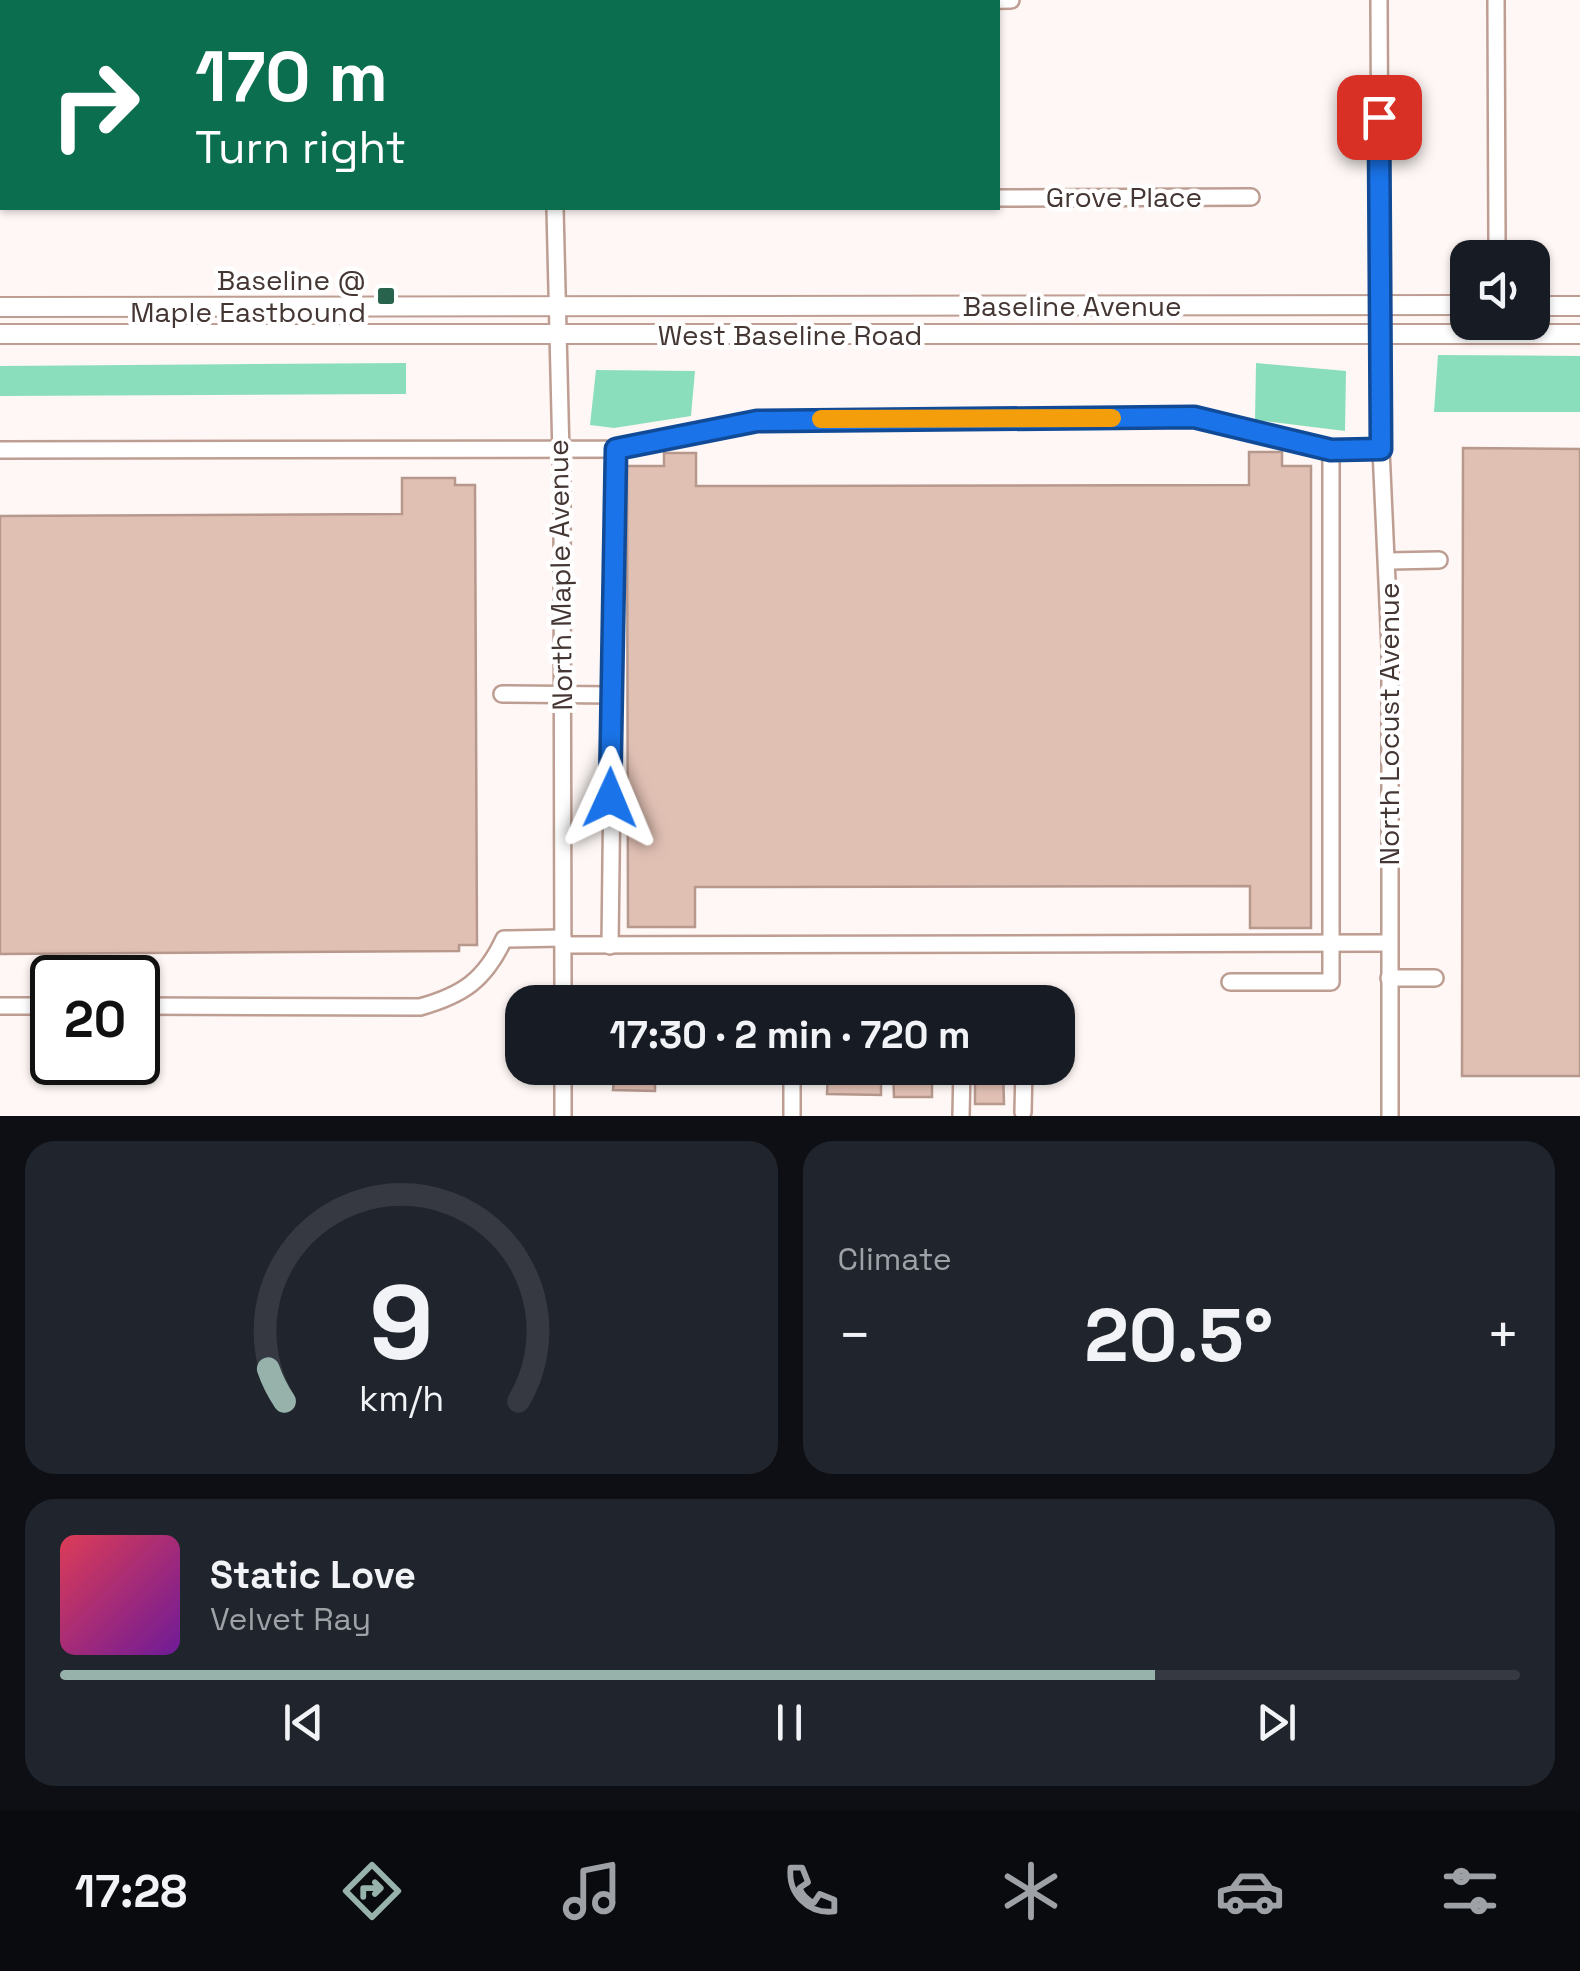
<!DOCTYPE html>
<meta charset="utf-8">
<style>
:root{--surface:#171b24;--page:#20242c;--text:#f1f3f6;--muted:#9ea1a6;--line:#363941;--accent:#97b2aa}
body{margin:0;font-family:"Space Grotesk",sans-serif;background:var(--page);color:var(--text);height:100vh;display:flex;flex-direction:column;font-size:38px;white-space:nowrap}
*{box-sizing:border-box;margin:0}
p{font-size:32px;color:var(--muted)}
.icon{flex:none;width:55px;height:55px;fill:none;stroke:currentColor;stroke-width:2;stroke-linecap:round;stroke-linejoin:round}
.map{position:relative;height:1116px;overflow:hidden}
.side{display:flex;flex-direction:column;gap:25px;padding:25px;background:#0d0f14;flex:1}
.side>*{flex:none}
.guide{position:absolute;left:0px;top:0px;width:1000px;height:210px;box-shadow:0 2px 8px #0004;background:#0b6e4f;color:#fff;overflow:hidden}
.buttons{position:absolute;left:1450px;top:240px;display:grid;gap:20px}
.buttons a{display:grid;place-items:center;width:100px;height:100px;border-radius:20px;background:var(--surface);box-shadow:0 2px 8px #0004;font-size:50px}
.speed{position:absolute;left:30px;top:955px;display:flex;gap:20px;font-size:50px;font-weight:700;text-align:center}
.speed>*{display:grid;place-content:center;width:130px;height:130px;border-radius:50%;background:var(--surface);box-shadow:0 2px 8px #0004;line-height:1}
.speed .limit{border:5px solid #111;border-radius:15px;background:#fff;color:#111}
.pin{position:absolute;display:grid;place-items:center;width:85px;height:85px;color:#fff;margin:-42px;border-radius:20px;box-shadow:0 5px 15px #0006}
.me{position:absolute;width:110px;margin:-55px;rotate:1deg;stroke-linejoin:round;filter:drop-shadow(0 0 8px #0008)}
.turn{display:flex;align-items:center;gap:35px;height:210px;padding:0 30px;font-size:45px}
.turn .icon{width:130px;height:130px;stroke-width:2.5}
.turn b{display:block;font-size:70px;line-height:85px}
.big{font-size:75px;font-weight:800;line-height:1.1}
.side .tile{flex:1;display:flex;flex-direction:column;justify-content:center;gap:15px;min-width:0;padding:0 35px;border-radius:30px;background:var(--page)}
.side .dial{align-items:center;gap:0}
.dial svg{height:260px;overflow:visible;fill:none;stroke:var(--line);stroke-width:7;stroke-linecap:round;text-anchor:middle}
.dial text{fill:var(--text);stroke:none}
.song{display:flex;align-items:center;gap:30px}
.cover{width:120px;height:120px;border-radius:15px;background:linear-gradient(135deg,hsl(350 70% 55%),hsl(280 70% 35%))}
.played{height:10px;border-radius:5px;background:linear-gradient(90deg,var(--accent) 75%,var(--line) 75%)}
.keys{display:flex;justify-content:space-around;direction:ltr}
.heat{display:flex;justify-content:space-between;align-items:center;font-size:55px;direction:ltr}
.side .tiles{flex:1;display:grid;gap:25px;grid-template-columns:1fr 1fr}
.tile:last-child{grid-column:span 2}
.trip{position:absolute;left:505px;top:985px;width:570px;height:100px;border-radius:30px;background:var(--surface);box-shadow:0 2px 8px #0004;font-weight:800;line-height:100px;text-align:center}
.dock{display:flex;height:160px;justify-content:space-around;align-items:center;background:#090b0e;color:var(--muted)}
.dock .icon{width:70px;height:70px}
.dock .active{color:var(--accent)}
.dock b{font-size:45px;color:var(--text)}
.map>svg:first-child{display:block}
.water{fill:#8bdebb}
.building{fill:#e1c0b4;stroke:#b7988d;stroke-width:2.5}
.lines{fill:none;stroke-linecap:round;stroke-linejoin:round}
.minor-casing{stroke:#be9e93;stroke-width:20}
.major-casing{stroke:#be9e93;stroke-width:22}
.minor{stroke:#fff;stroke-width:15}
.major{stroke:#fff;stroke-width:18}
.route-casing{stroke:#114b97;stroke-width:25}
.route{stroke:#1a73e8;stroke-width:18}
.slow{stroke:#f59e0b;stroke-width:18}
.poi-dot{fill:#28634d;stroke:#fff;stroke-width:4}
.labels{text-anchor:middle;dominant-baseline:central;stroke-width:9;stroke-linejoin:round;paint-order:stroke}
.street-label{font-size:28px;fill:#443632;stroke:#fff}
.poi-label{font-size:28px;fill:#443632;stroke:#fff;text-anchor:end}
</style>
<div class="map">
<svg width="1580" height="1116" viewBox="0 0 1580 1116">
<rect width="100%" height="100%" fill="#fef7f5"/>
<g class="water">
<polygon points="1438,355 1580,356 1580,412 1434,412"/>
<polygon points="406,363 406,394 0,396 0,366"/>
<polygon points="1256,363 1346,371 1345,431 1255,420"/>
<polygon points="596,370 695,371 691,416 614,428 590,425"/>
</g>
<g class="building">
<polygon points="1463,448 1580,449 1580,1076 1462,1076"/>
<polygon points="1249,452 1282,452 1282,466 1311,466 1311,928 1250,928 1250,886 695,887 695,927 628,927 627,466 664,466 664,453 696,453 696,486 1249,485"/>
<polygon points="402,478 455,478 455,485 475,485 477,945 459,945 459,951 0,954 0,516 402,514"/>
<polygon points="607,1068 655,1068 655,1091 613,1090 614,1078 607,1078"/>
<polygon points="828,1068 881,1068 881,1095 827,1094"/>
<polygon points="893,1068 932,1068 932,1097 894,1097"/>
<polygon points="975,1068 1003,1068 1004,1104 975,1104"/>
</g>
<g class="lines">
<g class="minor-casing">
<g id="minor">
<polyline points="56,0 56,2"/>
<polyline points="551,0 551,2"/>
<polyline points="1379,0 1381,449 1390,648 1390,1116"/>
<polyline points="1496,0 1497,242"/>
<polyline points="230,2 466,2"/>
<polyline points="923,2 1011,0"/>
<polyline points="0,25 2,25"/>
<polyline points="0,198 2,198"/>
<polyline points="998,198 1251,197"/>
<polyline points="555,208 562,496 563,1002"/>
<polyline points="0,450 616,449 757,421 1194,417 1331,450"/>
<polyline points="1389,561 1439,560"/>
<polyline points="502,694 613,695"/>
<polyline points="563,945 1389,943"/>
<polyline points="610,946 616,449"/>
<polyline points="1389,978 1435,978"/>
<polyline points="1230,982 1331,982 1331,450 1381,449"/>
<polyline points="0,1006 52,1006"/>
<path d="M138 1006 420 1007C463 995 485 980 504 939L563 938"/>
<polyline points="563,1068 563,1116"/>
<polyline points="1023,1112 1024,1068"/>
<polyline points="792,1116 792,1068"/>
<polyline points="961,1116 962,1068"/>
</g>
</g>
<g class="major-casing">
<g id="major">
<polyline points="1532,306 1580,306"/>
<polyline points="0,307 1468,305"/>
<polyline points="0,334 1580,334"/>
</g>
</g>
<use href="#minor" class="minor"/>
<use href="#major" class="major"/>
</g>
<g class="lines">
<g class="route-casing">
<polyline id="route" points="610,798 616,449 757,421 1194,417 1331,450 1381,449 1379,117"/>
</g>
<use href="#route" class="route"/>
<polyline class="slow" points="821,419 1112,418"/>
</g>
<rect class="poi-dot" x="376" y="286" width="20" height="20" rx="5"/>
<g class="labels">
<g class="street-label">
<text x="1124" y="197">Grove Place</text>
<text x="1072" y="306">Baseline Avenue</text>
<text x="790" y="335">West Baseline Road</text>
<text transform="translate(560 575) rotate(-91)">North Maple Avenue</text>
<text transform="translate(1389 724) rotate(-90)">North Locust Avenue</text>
</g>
<g class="poi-label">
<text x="366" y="280">Baseline @<tspan x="366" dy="32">Maple Eastbound</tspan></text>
</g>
</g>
</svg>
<div class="buttons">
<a><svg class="icon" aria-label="sound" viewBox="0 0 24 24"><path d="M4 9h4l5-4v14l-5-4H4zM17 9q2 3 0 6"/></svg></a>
</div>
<div class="speed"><div class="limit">20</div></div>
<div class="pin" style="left:1379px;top:117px;background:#d93025"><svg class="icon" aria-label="arrive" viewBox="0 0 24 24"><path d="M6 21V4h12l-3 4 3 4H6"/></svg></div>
<svg class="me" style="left:610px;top:798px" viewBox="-20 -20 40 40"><path d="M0-17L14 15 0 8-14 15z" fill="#1a73e8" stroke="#fff" stroke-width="4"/></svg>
<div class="trip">17:30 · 2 min · 720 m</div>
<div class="guide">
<div class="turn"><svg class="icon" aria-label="right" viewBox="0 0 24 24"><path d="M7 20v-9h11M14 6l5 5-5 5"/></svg><div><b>170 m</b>Turn right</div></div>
</div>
</div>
<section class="side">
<div class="tiles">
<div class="tile dial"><svg viewBox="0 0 100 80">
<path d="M14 69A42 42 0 1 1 86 69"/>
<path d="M14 69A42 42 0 0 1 9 59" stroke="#97b2aa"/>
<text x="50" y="56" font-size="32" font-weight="700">9</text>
<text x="50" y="72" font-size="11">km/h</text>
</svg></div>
<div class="tile"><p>Climate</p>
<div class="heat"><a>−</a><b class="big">20.5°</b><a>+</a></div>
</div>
<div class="tile">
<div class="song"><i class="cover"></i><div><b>Static Love</b><p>Velvet Ray</p></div></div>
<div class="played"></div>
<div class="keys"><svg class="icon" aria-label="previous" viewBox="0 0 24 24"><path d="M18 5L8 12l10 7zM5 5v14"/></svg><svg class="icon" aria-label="pause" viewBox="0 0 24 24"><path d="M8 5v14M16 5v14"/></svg><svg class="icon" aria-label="next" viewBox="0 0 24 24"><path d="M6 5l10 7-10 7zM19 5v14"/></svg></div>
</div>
</div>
</section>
<nav class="dock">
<b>17:28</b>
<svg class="icon active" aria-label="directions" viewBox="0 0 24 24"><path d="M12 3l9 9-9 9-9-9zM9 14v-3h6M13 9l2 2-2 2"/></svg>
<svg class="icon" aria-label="music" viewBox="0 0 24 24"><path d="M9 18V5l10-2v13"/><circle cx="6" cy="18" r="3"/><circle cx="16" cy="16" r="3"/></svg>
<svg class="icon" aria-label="phone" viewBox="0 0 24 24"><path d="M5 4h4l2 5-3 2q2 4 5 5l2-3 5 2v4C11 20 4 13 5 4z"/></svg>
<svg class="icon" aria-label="climate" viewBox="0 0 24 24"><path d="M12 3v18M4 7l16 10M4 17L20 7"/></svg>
<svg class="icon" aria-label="car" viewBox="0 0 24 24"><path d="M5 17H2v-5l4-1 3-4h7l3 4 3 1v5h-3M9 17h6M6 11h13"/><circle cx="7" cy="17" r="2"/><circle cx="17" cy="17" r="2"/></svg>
<svg class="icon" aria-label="filters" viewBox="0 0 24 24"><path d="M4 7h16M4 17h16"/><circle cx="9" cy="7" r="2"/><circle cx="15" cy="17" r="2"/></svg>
</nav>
